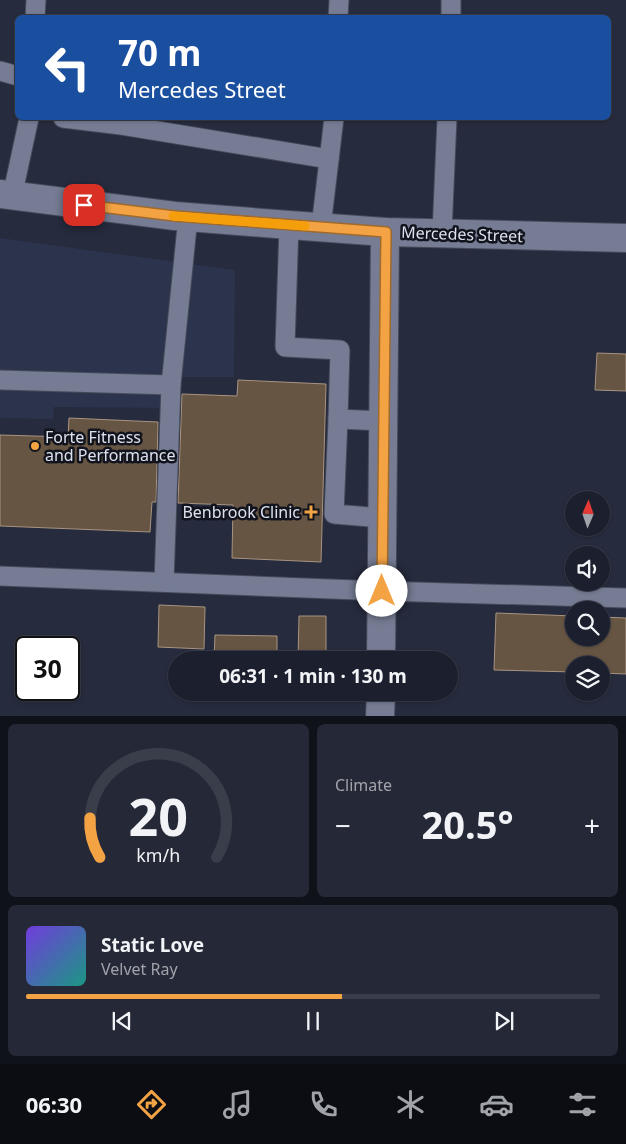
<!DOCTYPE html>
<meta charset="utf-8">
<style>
:root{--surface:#1c202e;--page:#252836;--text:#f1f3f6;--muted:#a0a3aa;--line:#3a3e4a;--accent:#f4a344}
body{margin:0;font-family:"Noto Sans",sans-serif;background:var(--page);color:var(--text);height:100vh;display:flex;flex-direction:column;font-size:19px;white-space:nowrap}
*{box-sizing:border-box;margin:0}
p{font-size:16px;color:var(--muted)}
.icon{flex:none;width:28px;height:28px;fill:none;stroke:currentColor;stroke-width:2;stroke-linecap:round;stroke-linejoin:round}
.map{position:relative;height:716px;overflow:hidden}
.drawer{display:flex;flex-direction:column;gap:8px;padding:8px;background:#0f1219;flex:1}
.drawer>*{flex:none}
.top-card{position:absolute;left:15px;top:15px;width:596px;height:105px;border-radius:8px;box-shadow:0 1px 4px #0004,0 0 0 1px var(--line);background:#1a4fa0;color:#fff;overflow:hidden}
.needle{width:32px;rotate:2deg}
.fabs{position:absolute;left:565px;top:491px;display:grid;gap:10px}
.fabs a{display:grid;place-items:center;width:45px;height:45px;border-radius:50%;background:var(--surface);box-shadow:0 1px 4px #0004,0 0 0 1px var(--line);font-size:25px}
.speed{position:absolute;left:15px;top:636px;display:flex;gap:10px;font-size:25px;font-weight:700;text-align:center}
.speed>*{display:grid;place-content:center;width:65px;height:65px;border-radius:50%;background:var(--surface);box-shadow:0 1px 4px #0004,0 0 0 1px var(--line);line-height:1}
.speed .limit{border:2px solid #111;border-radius:8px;background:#fff;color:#111}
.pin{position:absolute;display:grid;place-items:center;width:42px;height:42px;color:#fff;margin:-21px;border-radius:10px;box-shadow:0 2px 8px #0006}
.me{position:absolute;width:55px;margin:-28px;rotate:0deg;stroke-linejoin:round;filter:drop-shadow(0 0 4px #0008)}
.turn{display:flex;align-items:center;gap:18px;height:105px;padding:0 20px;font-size:22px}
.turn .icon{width:65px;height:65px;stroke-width:2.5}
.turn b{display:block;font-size:35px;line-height:42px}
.big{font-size:38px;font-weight:700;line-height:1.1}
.drawer .card{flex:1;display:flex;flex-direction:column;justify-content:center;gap:8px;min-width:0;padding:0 18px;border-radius:8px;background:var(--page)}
.drawer .dial{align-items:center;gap:0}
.dial svg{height:130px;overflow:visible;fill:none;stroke:var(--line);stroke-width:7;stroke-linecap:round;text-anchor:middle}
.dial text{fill:var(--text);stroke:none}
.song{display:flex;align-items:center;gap:15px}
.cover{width:60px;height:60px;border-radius:8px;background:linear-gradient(135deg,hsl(260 70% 55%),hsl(170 70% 35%))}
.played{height:5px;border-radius:2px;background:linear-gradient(90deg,var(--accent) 55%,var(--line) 55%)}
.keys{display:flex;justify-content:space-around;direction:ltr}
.heat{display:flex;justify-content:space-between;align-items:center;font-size:28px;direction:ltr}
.drawer .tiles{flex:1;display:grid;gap:8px;grid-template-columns:1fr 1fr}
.card:last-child{grid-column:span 2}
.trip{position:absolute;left:168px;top:651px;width:290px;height:50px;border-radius:25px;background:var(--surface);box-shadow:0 1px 4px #0004,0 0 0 1px var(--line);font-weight:700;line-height:50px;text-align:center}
.tab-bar{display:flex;height:80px;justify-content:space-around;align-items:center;background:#0b0d12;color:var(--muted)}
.tab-bar .icon{width:35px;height:35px}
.tab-bar .active{color:var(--accent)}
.tab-bar b{font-size:22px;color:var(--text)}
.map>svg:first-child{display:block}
.built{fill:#2c334c}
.building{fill:#675543;stroke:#a89481}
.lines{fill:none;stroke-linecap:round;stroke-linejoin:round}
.lane-casing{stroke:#454959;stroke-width:21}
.street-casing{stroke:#454959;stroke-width:30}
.secondary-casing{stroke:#454959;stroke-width:30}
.lane{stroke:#757c93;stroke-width:19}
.street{stroke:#757c93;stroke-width:28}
.secondary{stroke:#757c93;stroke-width:28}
.route-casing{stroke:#9f6a2c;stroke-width:12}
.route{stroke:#f4a344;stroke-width:9}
.slow{stroke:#f59e0b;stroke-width:9}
.poi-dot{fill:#f4a344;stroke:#12141d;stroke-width:2}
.labels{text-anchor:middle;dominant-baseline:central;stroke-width:5;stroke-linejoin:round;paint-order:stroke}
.street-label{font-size:16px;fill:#dde1ee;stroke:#12141d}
.poi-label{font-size:16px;fill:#dde1ee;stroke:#12141d;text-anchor:start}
</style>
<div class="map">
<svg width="626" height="717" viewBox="0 0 626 717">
<rect width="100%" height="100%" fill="#262b3e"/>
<polygon class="built" points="0,238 235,270 234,377 180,377 179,408 54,407 53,419 0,418"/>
<g class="building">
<polygon points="597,353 626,354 626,391 595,390"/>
<polygon points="238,380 326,384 321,562 232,558 233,505 178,503 182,394 237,396"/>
<polygon points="69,418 158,422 156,502 152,502 150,532 0,526 0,435 68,437"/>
<polygon points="159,605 205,607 204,649 158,647"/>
<polygon points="496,613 574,616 574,638 601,638 601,617 626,618 626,674 601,673 601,665 574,665 574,672 494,670"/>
<polygon points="299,616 326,616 326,660 298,660"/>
<polygon points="215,635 277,636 277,660 214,660"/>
<rect x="231" y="692" width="46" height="7"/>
</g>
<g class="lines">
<g class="lane-casing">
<g id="lane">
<polyline points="35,18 36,0"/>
<polyline points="338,18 339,0"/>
<polyline points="451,18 451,0"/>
<polyline points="0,71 18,76"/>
<polyline points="63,118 121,125 329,159"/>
<polyline points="12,197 29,118"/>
<polyline points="289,225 285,347 340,350 338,419 383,421"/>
<polyline points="321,227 334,118"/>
<polyline points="442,233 447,118"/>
<polyline points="0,380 171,385"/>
<polyline points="338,419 334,514 382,518"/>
<polyline points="0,576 382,591 626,598"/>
<polyline points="164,582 171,385 188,217"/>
</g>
</g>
<g class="street-casing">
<g id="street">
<polyline points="381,660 385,232"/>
<polyline points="380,717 381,692"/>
</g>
</g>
<g class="secondary-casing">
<polyline id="secondary" points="0,194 175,216 289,225 385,232 626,238"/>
</g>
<use href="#lane" class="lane"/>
<use href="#street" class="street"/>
<use href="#secondary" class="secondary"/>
</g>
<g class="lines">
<g class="route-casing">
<polyline id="route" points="84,205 175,216 386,232 382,591"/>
</g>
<use href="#route" class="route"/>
<polyline class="slow" points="173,216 305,226"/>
</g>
<g class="poi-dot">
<circle cx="35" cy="446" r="5"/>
<path d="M308.5 504.5h5v5h5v5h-5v5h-5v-5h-5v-5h5z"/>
</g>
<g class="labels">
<g class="street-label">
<text transform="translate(462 234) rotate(2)">Mercedes Street</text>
</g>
<g class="poi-label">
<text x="45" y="437">Forte Fitness<tspan x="45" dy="18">and Performance</tspan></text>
<text x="300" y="512" text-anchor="end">Benbrook Clinic</text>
</g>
</g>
</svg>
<div class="fabs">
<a><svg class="needle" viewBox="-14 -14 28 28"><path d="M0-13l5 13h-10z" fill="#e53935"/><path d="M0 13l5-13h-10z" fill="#a0a3aa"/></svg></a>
<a><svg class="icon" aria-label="sound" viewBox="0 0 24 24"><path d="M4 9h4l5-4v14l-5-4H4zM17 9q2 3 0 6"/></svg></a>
<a><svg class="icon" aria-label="search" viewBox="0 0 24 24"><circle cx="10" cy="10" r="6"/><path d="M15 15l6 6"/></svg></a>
<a><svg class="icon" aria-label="layers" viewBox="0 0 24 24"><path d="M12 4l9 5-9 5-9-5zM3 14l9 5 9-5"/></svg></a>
</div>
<div class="speed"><div class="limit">30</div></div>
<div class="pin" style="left:84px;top:205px;background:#d93025"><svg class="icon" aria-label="arrive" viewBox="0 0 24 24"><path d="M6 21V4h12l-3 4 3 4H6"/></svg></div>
<svg class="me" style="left:382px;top:591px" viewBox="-20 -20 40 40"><circle r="19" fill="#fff"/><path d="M0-13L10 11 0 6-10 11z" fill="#f4a344"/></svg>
<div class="trip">06:31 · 1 min · 130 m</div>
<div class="top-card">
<div class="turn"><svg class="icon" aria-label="left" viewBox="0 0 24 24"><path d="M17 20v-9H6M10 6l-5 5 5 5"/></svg><div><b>70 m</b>Mercedes Street</div></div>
</div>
</div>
<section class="drawer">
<div class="tiles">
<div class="card dial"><svg viewBox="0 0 100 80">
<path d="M14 69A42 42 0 1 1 86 69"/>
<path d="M14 69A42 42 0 0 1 8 45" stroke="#f4a344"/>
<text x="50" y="56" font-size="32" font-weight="700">20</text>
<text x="50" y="72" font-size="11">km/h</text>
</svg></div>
<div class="card"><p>Climate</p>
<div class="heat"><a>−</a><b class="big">20.5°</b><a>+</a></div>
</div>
<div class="card">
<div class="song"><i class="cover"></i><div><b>Static Love</b><p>Velvet Ray</p></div></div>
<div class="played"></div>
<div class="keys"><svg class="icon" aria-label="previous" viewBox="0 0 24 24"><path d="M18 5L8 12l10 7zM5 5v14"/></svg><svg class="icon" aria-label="pause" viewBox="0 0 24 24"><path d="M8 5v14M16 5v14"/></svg><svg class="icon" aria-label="next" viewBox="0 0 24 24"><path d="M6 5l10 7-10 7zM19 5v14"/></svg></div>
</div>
</div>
</section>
<nav class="tab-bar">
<b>06:30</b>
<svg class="icon active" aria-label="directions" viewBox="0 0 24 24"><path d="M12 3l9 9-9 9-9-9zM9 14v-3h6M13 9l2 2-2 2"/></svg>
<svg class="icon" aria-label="music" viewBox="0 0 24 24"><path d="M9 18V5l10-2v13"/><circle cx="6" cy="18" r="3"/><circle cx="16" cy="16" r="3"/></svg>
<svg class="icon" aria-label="phone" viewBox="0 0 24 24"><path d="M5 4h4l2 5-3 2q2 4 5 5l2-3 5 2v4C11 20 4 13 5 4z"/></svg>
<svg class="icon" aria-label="climate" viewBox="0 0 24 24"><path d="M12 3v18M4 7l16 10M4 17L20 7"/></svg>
<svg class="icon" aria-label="car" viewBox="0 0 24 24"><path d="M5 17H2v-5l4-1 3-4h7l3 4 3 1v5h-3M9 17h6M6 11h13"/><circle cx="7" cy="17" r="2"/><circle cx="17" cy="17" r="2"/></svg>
<svg class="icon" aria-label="filters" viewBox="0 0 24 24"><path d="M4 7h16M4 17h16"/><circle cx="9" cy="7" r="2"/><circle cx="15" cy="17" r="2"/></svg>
</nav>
